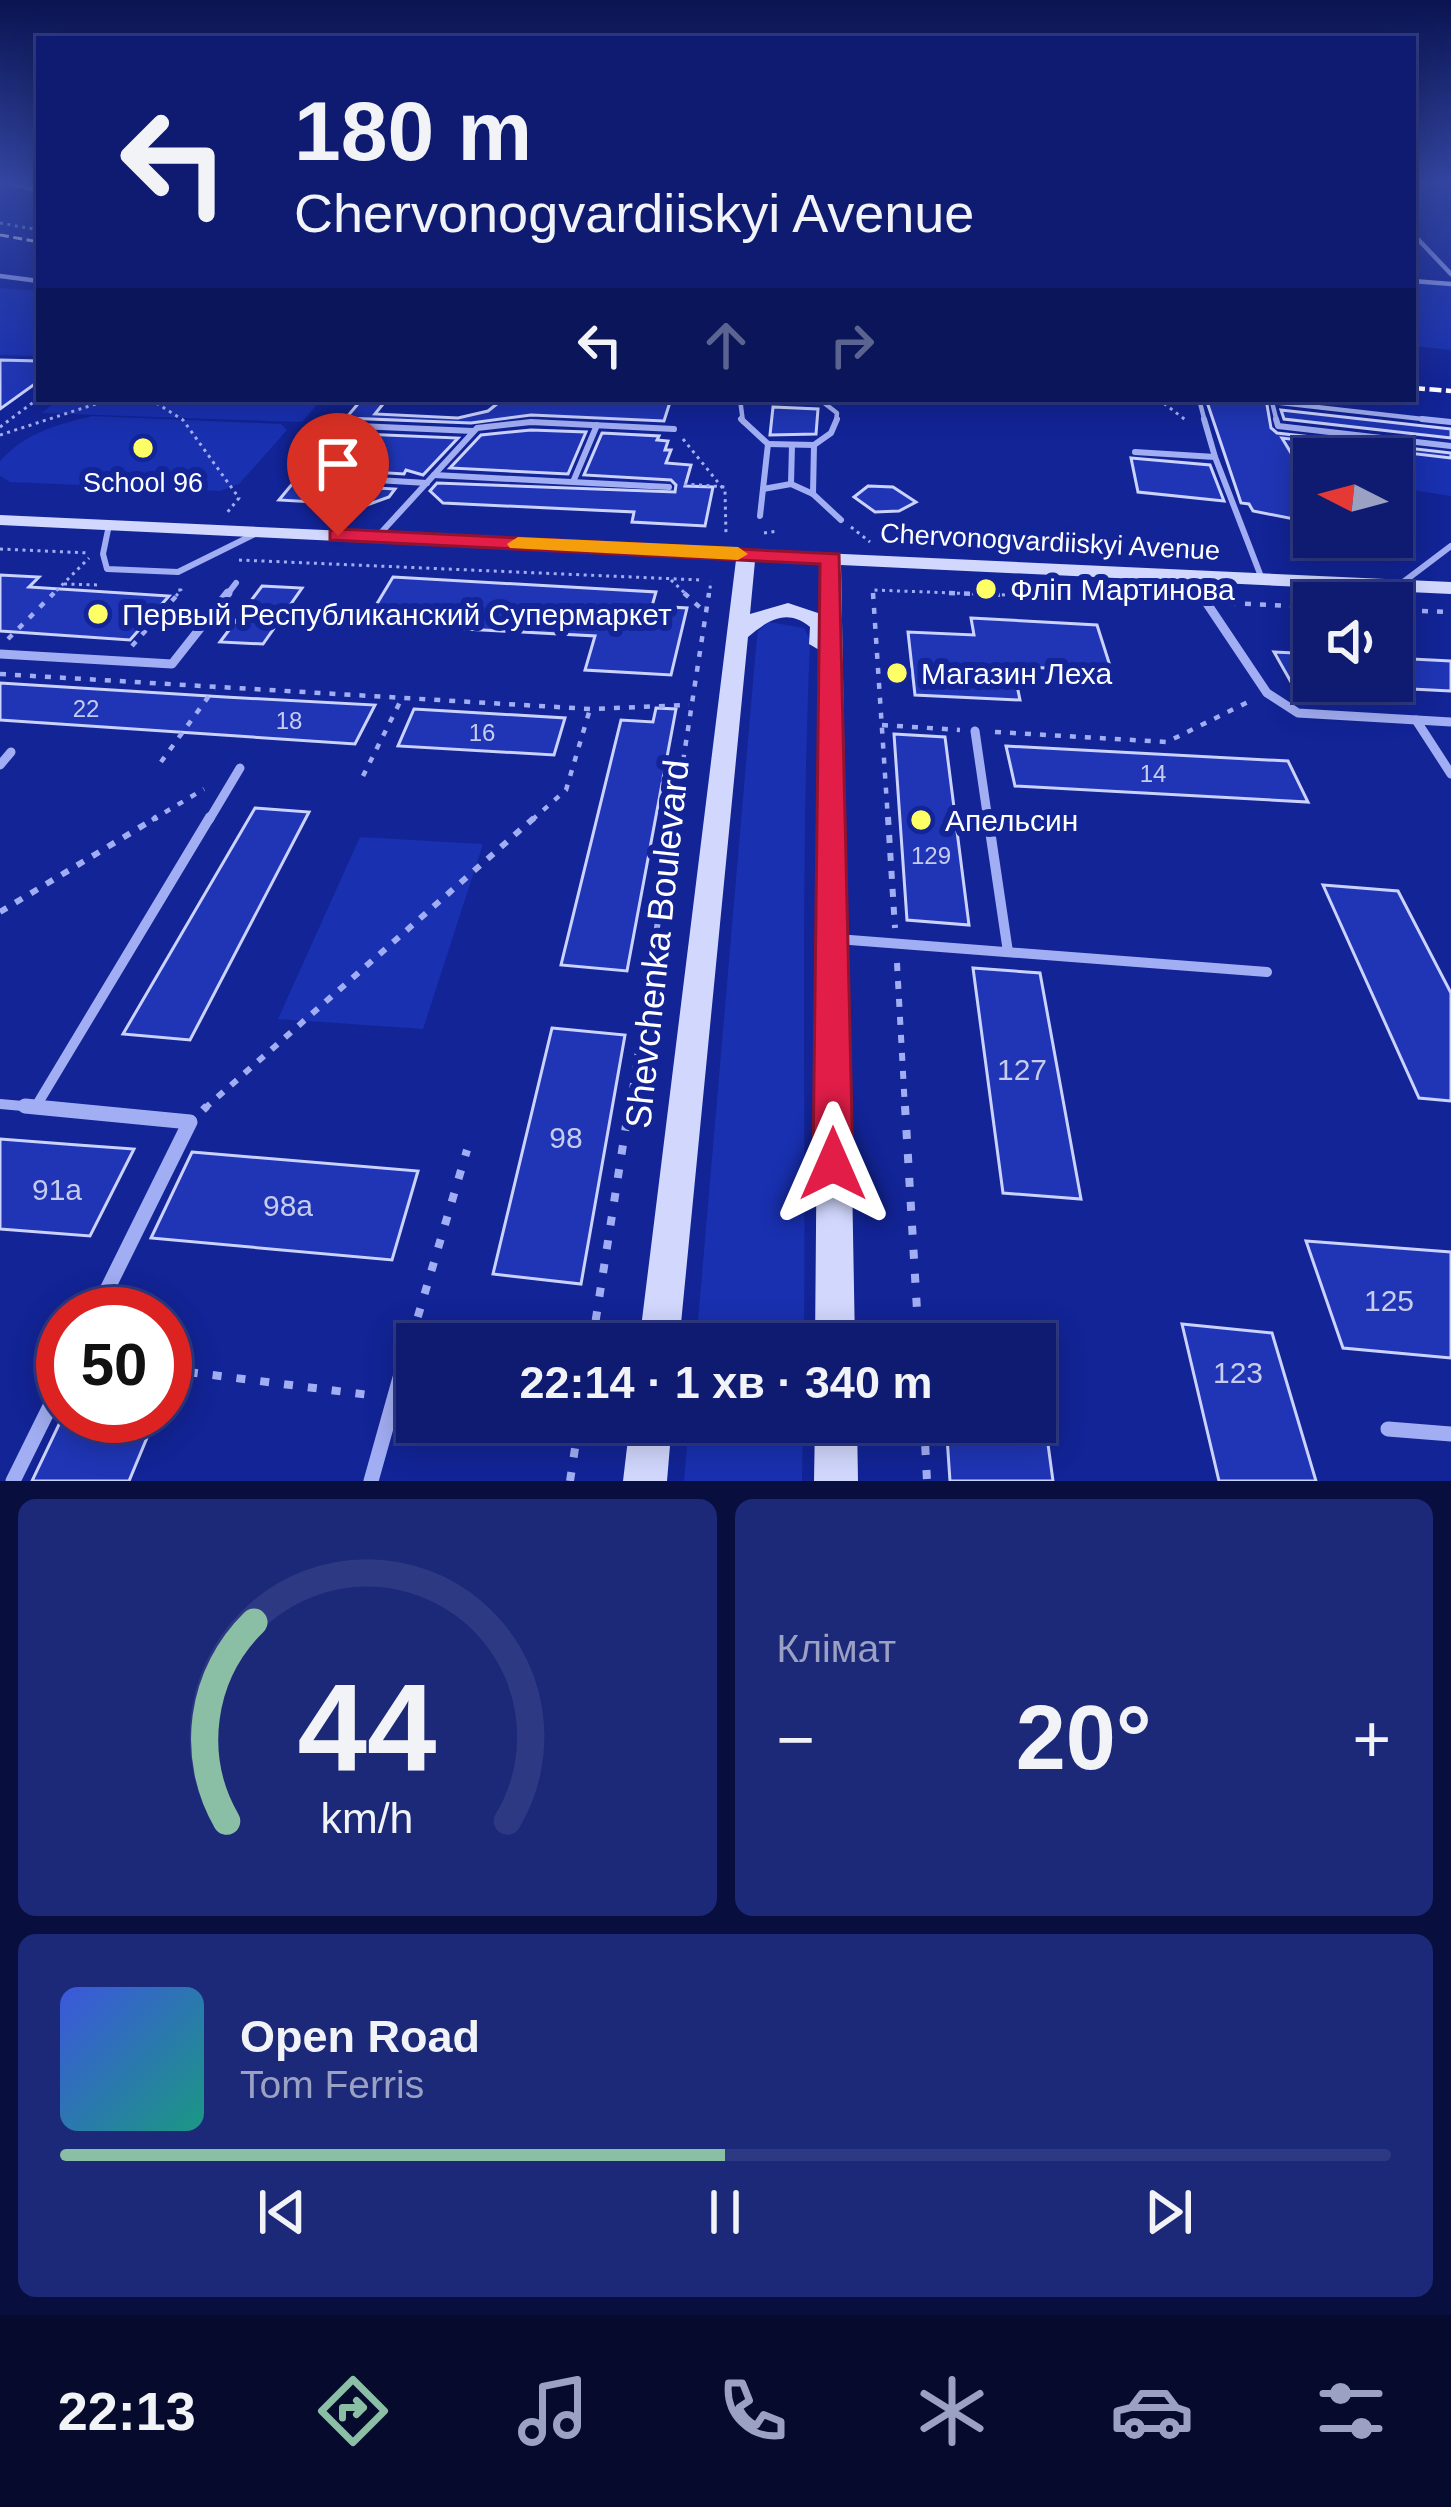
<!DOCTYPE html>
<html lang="uk">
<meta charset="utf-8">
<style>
:root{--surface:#0e1b70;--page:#1c2878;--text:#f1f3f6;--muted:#9ba1c3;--line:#2e3983;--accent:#8abfa5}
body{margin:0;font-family:Arial,sans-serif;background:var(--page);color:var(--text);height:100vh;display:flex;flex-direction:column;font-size:45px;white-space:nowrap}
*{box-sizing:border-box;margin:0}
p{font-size:39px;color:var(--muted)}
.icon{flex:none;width:66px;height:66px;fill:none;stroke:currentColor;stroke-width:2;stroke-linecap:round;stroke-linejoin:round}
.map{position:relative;height:1481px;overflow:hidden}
.sheet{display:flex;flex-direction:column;gap:18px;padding:18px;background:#080f3e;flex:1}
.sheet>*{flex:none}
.hud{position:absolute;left:36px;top:36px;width:1380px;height:366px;border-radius:0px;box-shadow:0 6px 30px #0003,0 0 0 3px var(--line);background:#0e1b70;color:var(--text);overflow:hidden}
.needle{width:78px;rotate:276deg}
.buttons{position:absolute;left:1293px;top:438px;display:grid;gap:24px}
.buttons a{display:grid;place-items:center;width:120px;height:120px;border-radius:0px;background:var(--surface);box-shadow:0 6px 30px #0003,0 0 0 3px var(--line);font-size:60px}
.speed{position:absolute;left:36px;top:1287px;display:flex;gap:24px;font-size:60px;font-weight:700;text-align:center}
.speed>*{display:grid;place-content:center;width:156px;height:156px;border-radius:50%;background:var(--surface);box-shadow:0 6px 30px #0003,0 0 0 3px var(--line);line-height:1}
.speed .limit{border:18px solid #d22;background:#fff;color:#111}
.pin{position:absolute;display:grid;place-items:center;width:102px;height:102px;color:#fff;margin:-123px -51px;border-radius:50% 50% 50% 0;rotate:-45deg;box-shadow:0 0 12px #0007}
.pin .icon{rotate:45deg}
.me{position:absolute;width:132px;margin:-66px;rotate:0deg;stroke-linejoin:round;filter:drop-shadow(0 0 9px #0008)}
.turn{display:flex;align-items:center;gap:42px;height:252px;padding:0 60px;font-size:54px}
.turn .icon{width:156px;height:156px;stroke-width:2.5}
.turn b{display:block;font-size:84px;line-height:102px}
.lanes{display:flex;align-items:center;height:114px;padding:0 60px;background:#0003;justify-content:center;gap:60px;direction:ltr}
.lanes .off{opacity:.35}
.big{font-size:90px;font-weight:700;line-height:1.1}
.sheet .card{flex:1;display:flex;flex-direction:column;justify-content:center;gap:18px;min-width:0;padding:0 42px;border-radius:18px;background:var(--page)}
.sheet .dial{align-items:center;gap:0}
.dial svg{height:312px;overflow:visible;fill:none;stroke:var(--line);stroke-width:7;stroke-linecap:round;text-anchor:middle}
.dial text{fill:var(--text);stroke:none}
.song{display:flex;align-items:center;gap:36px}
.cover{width:144px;height:144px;border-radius:18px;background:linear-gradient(135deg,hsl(230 70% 55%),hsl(170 70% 35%))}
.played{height:12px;border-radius:6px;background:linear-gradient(90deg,var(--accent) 50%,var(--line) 50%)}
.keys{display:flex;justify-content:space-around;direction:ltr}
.heat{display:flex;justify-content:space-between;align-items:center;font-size:66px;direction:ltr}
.sheet .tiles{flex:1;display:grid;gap:18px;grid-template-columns:1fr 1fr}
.card:last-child{grid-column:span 2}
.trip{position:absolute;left:396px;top:1323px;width:660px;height:120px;border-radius:0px;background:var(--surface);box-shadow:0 6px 30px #0003,0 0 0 3px var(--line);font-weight:700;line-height:120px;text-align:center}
.dock{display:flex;height:192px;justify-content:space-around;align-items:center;background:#060b2d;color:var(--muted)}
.dock .icon{width:84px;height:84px}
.dock .current{color:var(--accent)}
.dock b{font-size:54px;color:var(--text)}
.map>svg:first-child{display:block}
.green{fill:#1930b0}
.building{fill:#1f35b5;stroke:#cad2fd;stroke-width:3}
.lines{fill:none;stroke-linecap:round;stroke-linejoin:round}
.path-far3{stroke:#a2aef3;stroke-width:3;stroke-dasharray:3 4.5;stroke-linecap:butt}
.path-far2{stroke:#a2aef3;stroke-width:4.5;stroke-dasharray:6 9;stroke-linecap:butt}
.path-far1{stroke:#a2aef3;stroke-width:6;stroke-dasharray:8 10;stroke-linecap:butt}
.path{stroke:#a2aef3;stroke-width:8;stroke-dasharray:9 15;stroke-linecap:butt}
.service-far4{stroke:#a2aef3;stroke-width:4.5}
.service-far3{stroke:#a2aef3;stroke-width:6}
.service-far2{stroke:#a2aef3;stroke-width:9}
.service-far1{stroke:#a2aef3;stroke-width:10}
.service{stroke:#a2aef3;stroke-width:15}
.secondary{fill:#d1d7fd;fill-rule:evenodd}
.rail-far1{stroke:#fff;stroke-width:3;stroke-dasharray:9 4.5;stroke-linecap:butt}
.rail{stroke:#fff;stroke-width:4.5;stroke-dasharray:12 4.5;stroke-linecap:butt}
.route{fill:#e11d48;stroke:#92132f;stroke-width:3}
.slow{fill:#f59e0b}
.poi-dot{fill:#fdff64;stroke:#122496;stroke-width:4.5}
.labels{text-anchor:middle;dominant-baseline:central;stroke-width:12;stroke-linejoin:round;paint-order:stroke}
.number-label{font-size:24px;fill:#c7ccec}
.far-poi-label{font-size:27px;fill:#fff;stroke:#122496}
.far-street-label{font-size:27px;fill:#fff;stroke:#122496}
.poi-label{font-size:30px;fill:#fff;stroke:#122496;text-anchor:start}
.near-number-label{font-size:30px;fill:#c7ccec}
.near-street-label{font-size:36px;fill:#fff;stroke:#122496}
</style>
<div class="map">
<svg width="1451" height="1481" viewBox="0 0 1451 1481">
<rect width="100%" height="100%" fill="#122496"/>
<g class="green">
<polygon points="1413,283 1451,286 1451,350 1413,346"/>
<polygon points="0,288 39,291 39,356 0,355"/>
<polygon points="59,399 322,399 302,422 42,413"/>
<path d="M92 416 281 424 287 430 239 484 220 491 10 482 0 476V461C25 433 56 425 92 416Z"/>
<polygon points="1250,434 1451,458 1451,496 1392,487 1392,459 1314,459 1314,466"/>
<path d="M769 622 804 628 810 640C800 875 806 1109 804 1344H696L756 647 758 631Z"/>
<polygon points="360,837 483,844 423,1029 278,1019"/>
<polygon points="689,1422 803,1422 802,1481 684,1481"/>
</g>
<g class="building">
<polygon points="0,360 39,361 39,381 0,409"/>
<polygon points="362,399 387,399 375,414 458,418 488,411 503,399 671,399 664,421 531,415 471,423 346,418"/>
<polygon points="1206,399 1266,399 1271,428 1277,433 1451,453 1451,458 1282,438 1314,491 1314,523 1253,511 1249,504 1241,503"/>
<polygon points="773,407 818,409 816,434 770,435"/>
<polygon points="1281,410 1451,429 1451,438 1284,419"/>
<polygon points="531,430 586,432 568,474 450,468 481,435"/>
<polygon points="338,433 458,438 423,475 406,470 404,474 308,468"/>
<polygon points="602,433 659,436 657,440 668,441 665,450 671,450 666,463 691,465 685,486 713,487 705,526 632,522 634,512 443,503 430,491 437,483 675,492 676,485 671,480 584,475"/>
<polygon points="1131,458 1210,465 1224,501 1138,492"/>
<polygon points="293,483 395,489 389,497 367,505 279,500"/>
<polygon points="868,486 893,487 916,502 899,511 875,512 854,497"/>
<polygon points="0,575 39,577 29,587 169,596 130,640 0,631"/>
<polygon points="393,577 656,592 652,606 687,608 671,675 585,670 595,636 465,629 462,617 372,612"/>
<polygon points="262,586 302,588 263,644 220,642"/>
<polygon points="971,618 1097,625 1112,672 1013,666 1020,700 915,695 908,632 974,635"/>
<polygon points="1274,652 1314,654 1314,683 1291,682"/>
<polygon points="1392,658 1451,661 1451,691 1392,688"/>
<polygon points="0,683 225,697 375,705 355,744 0,720"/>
<polygon points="656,708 676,709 627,971 561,965 621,720 653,722"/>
<polygon points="414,709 565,718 554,755 398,746"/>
<polygon points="894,734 945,737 969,925 907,920"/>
<polygon points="1006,746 1288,761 1308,802 1015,786"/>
<polygon points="255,808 309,812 190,1040 123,1034"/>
<polygon points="1323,885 1398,891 1451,993 1451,1101 1419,1098"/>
<polygon points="973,968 1040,973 1081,1199 1003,1193"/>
<polygon points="552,1028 625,1035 581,1284 493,1274"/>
<polygon points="0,1139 78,1145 134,1149 90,1236 0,1229"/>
<polygon points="192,1152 418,1171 392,1260 151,1238"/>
<polygon points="1306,1241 1451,1252 1451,1358 1343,1348"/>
<polygon points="1182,1324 1272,1333 1316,1481 1219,1481"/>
<polygon points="63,1416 156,1416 129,1481 32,1481"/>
<polygon points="946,1422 1045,1422 1053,1481 950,1481"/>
</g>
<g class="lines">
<g class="path-far3">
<polyline points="0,223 39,230"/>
<polyline points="150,399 183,420 239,498 226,514"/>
<polyline points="1158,399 1187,421"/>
<polyline points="0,427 39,398"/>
<polyline points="0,435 111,399"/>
<polyline points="683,439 725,491 726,535"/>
<polyline points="684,484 726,487"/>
<polyline points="851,527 870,542"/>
<polyline points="764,533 778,531"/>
<polyline points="0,549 89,553"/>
<polyline points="239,560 701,580"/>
<polyline points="671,580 688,596"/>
<polyline points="64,584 100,585"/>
<polyline points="51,596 89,558"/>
<polyline points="176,596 181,590 177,590"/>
<polyline points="709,596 711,581"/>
<polyline points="873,596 873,590 1034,596"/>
</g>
<g class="path-far2">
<polyline points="684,593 706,613"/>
<polyline points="873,593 888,820"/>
<polyline points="949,593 1182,601"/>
<polyline points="1230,603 1314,607"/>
<polyline points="1392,610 1451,612"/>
<polyline points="8,639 54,593"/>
<polyline points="132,646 179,593"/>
<polyline points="0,674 590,709 689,705"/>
<polyline points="882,725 960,730"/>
<polyline points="995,732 1167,742 1250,701"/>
<polyline points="161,762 214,689"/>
<polyline points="363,776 402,698"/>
<polyline points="152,820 204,789"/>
<polyline points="532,820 566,790 590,709"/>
<polyline points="674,820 709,593"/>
</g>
<g class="path-far1">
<polyline points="888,817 895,928"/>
<polyline points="0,912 157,817"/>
<polyline points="897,963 905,1109"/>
<polyline points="204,1109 535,817"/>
<polyline points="629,1109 674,817"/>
</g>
<g class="path">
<polyline points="905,1106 919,1344"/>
<polyline points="203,1110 207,1106"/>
<polyline points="411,1340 467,1150"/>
<polyline points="592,1344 629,1106"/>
<polyline points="165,1369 377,1396"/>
<polyline points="924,1422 927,1481"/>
<polyline points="570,1481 579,1422"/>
</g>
<g class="service-far4">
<polyline points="0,182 39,190"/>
<polyline points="1413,234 1451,274"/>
<polyline points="0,276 39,281"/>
<polyline points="1413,281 1451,284"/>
<polyline points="740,399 743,422"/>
<polyline points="819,399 837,413 836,422"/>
<polyline points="1199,399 1205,422"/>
<polyline points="1277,422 1272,402 1449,422"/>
</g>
<g class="service-far3">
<polyline points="741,419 768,444 760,516"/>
<polyline points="837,419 831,433 814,445 813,494 841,520"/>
<polyline points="1204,419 1215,457"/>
<polyline points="1276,419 1278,426 1451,446"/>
<polyline points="1422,419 1451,422"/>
<polyline points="768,444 814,445"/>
<polyline points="1135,452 1215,457 1262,579"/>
<polyline points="434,475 669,487"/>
<polyline points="573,482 597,425"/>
<polyline points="427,483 292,475 335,425 473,431"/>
<polyline points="791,484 792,445"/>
<polyline points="763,489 791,484 813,494"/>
<polyline points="109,525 103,554 107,569 178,572 257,533"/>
<polyline points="377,537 477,428 531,422 674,429"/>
<polyline points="1189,576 1202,596"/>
<polyline points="1398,586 1451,546"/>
<polyline points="226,596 236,583"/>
</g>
<g class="service-far2">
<polyline points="1200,593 1267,693 1298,713 1451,722"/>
<polyline points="0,654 172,664 228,593"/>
<polyline points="1416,720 1451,774"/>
<polyline points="975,731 988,820"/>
<polyline points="0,765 11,752"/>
<polyline points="209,820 240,768"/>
</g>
<g class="service-far1">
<polyline points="988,817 1008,952"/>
<polyline points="837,939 1267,972"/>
<polyline points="0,1104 57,1109"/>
<polyline points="35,1108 210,817"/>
</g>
<g class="service">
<polyline points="25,1106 190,1122 95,1314"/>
<polyline points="1388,1429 1451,1434"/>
<polyline points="13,1481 63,1380"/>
<polyline points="371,1481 405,1360 417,1362"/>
</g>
<g class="secondary">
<path d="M0 515 1451 582V594L841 565 855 1344H815L821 651 809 644 810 627C787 608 768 620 748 637L679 1344H639L736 560 0 525ZM755 561 821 564V614L788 603 750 614Z"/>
<polygon points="630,1422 672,1422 667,1481 623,1481"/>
<polygon points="815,1422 857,1422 858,1481 814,1481"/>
</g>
<polyline class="rail-far1" points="0,235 39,242"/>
<polyline class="rail" points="1413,388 1451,391"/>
</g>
<linearGradient id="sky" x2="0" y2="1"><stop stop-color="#0a1452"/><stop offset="0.47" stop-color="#3345a0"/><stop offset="1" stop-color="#3345a0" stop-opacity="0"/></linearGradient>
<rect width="1451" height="388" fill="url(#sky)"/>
<polygon class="route" points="338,529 839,554 853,1164 847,1178 833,1184 819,1178 813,1164 820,564 330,540 330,531"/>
<polygon class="slow" points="518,537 738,547 748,554 738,560 510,548 507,544"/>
<g class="poi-dot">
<circle cx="143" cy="448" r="12"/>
<circle cx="986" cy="589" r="12"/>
<circle cx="98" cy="614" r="12"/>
<circle cx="897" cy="673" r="12"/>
<circle cx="921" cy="820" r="12"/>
</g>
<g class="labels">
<g class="number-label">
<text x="86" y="708">22</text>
<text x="289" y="720">18</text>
<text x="482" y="732">16</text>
<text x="1153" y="773">14</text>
<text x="931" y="855">129</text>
</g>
<g class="far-poi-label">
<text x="143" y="483">School 96</text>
</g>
<g class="far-street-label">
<text transform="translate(1050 542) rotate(3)">Chervonogvardiiskyi Avenue</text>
</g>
<g class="poi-label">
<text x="1010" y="589">Фліп Мартинова</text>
<text x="122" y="614">Первый Республиканский Супермаркет</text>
<text x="921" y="673">Магазин Леха</text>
<text x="945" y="820">Апельсин</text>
</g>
<g class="near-number-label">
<text x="1022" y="1069">127</text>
<text x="566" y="1137">98</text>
<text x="57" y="1189">91а</text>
<text x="288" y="1205">98а</text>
<text x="1389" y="1300">125</text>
<text x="1238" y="1372">123</text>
</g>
<g class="near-street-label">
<text transform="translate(657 944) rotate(-84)">Shevchenka Boulevard</text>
</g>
</g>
</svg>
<div class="buttons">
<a><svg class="needle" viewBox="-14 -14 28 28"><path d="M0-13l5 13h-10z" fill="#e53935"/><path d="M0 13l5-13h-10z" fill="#9ba1c3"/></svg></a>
<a><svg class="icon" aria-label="sound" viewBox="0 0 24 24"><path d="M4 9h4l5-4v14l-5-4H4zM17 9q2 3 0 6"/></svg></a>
</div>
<div class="speed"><div class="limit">50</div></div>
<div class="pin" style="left:338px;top:536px;background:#d93025"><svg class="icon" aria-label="arrive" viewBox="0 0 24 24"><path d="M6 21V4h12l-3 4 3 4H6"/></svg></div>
<svg class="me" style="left:833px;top:1164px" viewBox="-20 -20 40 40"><path d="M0-17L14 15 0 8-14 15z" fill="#e11d48" stroke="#fff" stroke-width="4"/></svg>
<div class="trip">22:14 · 1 хв · 340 m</div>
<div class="hud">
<div class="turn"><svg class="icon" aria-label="left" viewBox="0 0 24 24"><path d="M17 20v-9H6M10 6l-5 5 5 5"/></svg><div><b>180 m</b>Chervonogvardiiskyi Avenue</div></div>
<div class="lanes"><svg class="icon" aria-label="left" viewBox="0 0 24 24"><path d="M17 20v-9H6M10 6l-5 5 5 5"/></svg><svg class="icon off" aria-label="ahead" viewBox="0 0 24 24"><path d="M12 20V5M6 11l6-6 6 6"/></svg><svg class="icon off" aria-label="right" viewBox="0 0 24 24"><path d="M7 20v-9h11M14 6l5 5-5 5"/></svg></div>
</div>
</div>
<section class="sheet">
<div class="tiles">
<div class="card dial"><svg viewBox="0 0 100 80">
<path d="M14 69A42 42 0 1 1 86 69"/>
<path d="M14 69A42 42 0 0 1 21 18" stroke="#8abfa5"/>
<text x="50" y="56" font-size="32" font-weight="700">44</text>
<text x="50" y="72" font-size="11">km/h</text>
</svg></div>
<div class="card"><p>Клімат</p>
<div class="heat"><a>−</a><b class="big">20°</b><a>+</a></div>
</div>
<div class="card">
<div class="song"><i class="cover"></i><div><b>Open Road</b><p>Tom Ferris</p></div></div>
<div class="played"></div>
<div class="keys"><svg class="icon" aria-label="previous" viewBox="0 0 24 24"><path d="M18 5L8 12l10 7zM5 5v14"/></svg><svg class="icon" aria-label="pause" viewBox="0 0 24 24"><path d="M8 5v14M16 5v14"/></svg><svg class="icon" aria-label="next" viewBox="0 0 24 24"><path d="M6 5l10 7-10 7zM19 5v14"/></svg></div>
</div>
</div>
</section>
<nav class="dock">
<b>22:13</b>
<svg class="icon current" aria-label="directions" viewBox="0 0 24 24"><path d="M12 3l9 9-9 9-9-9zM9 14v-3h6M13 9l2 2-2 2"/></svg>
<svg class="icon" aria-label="music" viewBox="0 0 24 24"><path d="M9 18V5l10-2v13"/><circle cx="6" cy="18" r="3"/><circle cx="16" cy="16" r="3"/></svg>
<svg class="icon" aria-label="phone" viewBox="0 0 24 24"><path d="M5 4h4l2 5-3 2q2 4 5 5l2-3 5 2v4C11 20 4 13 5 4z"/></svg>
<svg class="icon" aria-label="climate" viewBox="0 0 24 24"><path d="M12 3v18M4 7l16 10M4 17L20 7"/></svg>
<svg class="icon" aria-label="car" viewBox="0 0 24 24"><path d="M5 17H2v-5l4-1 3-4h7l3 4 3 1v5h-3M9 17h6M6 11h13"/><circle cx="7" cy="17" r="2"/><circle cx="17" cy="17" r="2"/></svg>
<svg class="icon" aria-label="filters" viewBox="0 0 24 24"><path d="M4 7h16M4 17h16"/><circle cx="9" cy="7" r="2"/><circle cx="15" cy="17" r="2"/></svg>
</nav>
